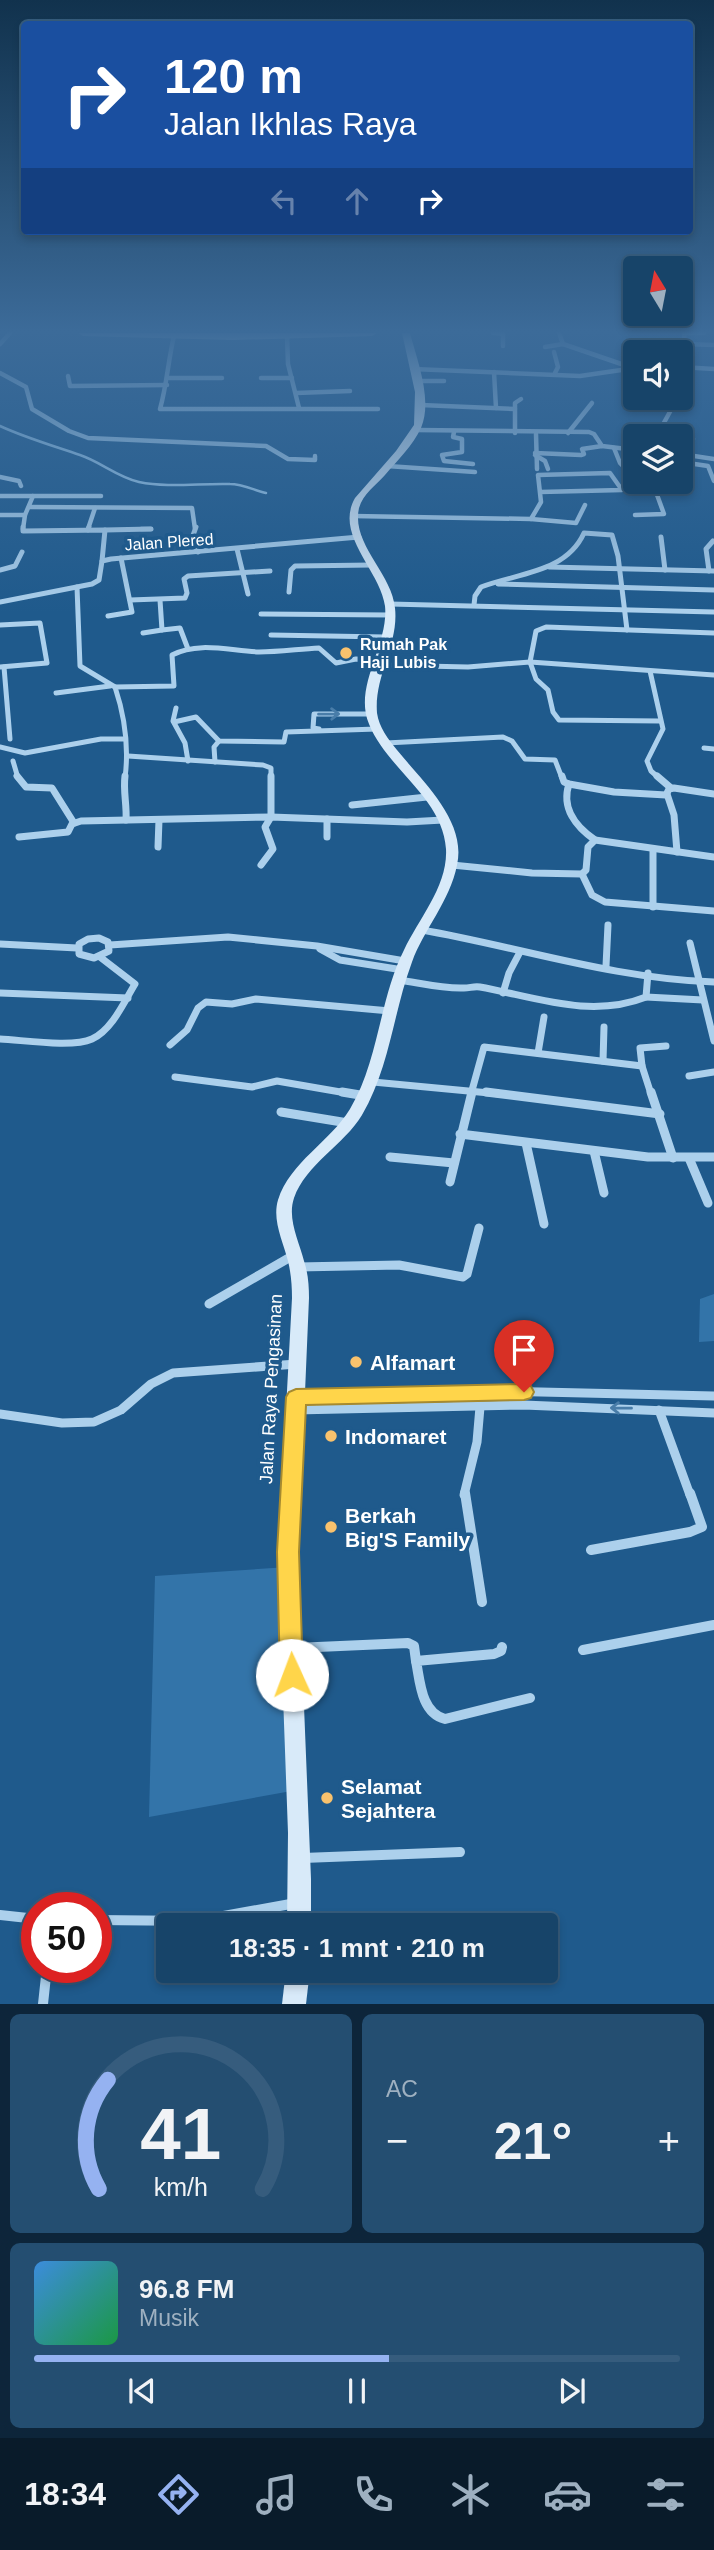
<!DOCTYPE html>
<html lang="id">
<meta charset="utf-8">
<style>
:root{--surface:#174469;--page:#244e71;--text:#f1f3f6;--muted:#9eb0c0;--line:#365c7d;--accent:#95b2f1}
body{margin:0;font-family:Arial,sans-serif;background:var(--page);color:var(--text);height:100vh;display:flex;flex-direction:column;font-size:26px;white-space:nowrap}
*{box-sizing:border-box;margin:0}
p{font-size:23px;color:var(--muted)}
.icon{flex:none;width:38px;height:38px;fill:none;stroke:currentColor;stroke-width:2;stroke-linecap:round;stroke-linejoin:round}
.map{position:relative;height:2004px;overflow:hidden}
.side{display:flex;flex-direction:column;gap:10px;padding:10px;background:#0d253a;flex:1}
.side>*{flex:none}
.hud{position:absolute;left:21px;top:21px;width:672px;height:214px;border-radius:7px;box-shadow:0 4px 10px #0003,0 0 0 2px var(--line);background:#1a4fa0;color:#fff;overflow:hidden}
.needle{width:46px;rotate:350deg}
.controls{position:absolute;left:623px;top:256px;display:grid;gap:14px}
.controls a{display:grid;place-items:center;width:70px;height:70px;border-radius:7px;background:var(--surface);box-shadow:0 4px 10px #0003,0 0 0 2px var(--line);font-size:35px}
.speed{position:absolute;left:21px;top:1892px;display:flex;gap:14px;font-size:35px;font-weight:700;text-align:center}
.speed>*{display:grid;place-content:center;width:91px;height:91px;border-radius:50%;background:var(--surface);box-shadow:0 4px 10px #0003,0 0 0 2px var(--line);line-height:1}
.speed .limit{border:10px solid #d22;background:#fff;color:#111}
.pin{position:absolute;display:grid;place-items:center;width:60px;height:60px;color:#fff;margin:-72px -30px;border-radius:50% 50% 50% 0;rotate:-45deg;box-shadow:0 0 7px #0007}
.pin .icon{rotate:45deg}
.me{position:absolute;width:77px;margin:-38px;rotate:358deg;stroke-linejoin:round;filter:drop-shadow(0 0 5px #0008)}
.turn{display:flex;align-items:center;gap:24px;height:147px;padding:0 28px;font-size:32px}
.turn .icon{width:91px;height:91px;stroke-width:2.5}
.turn b{display:block;font-size:49px;line-height:60px}
.lanes{display:flex;align-items:center;height:66px;padding:0 28px;background:#0003;justify-content:center;gap:35px;direction:ltr}
.lanes .off{opacity:.35}
.big{font-size:52px;font-weight:600;line-height:1.1}
.side .tile{flex:1;display:flex;flex-direction:column;justify-content:center;gap:10px;min-width:0;padding:0 24px;border-radius:10px;background:var(--page)}
.side .dial{align-items:center;gap:0}
.dial svg{height:182px;overflow:visible;fill:none;stroke:var(--line);stroke-width:7;stroke-linecap:round;text-anchor:middle}
.dial text{fill:var(--text);stroke:none}
.song{display:flex;align-items:center;gap:21px}
.cover{width:84px;height:84px;border-radius:10px;background:linear-gradient(135deg,hsl(210 70% 55%),hsl(140 70% 35%))}
.played{height:7px;border-radius:4px;background:linear-gradient(90deg,var(--accent) 55%,var(--line) 55%)}
.keys{display:flex;justify-content:space-around;direction:ltr}
.heat{display:flex;justify-content:space-between;align-items:center;font-size:38px;direction:ltr}
.side .tiles{flex:1;display:grid;gap:10px;grid-template-columns:1fr 1fr}
.tile:last-child{grid-column:span 2}
.trip{position:absolute;left:156px;top:1913px;width:402px;height:70px;border-radius:7px;background:var(--surface);box-shadow:0 4px 10px #0003,0 0 0 2px var(--line);font-weight:600;line-height:70px;text-align:center}
.tabs{display:flex;height:112px;justify-content:space-around;align-items:center;background:#091b2a;color:var(--muted)}
.tabs .icon{width:49px;height:49px}
.tabs .selected{color:var(--accent)}
.tabs b{font-size:32px;color:var(--text)}
.map>svg:first-child{display:block}
.green{fill:#3374a9}
.lines{fill:none;stroke-linecap:round;stroke-linejoin:round}
.stream{stroke:#a0cced;stroke-width:2.5}
.minor-far4{stroke:#acd0ec;stroke-width:4.5}
.minor-far3{stroke:#acd0ec;stroke-width:5}
.minor-far2{stroke:#acd0ec;stroke-width:7}
.minor-far1{stroke:#acd0ec;stroke-width:9}
.minor{stroke:#acd0ec;stroke-width:10}
.secondary{fill:#d8eaf9;fill-rule:evenodd}
.trunk{fill:#f8fcfe;fill-rule:evenodd}
.oneway{stroke:#497da9}
.route{fill:#ffd54a;stroke:#a68a30;stroke-width:2}
.poi-dot{fill:#f9c26d;stroke:#1f5a8c;stroke-width:2.5}
.labels{text-anchor:middle;dominant-baseline:central;stroke-width:7;stroke-linejoin:round;paint-order:stroke}
.far-street-label{font-size:16px;fill:#fff;stroke:#1f5a8c}
.far-poi-label{font-size:16px;font-weight:bold;fill:#fff;stroke:#1f5a8c;text-anchor:start}
.street-label{font-size:18px;fill:#fff;stroke:#1f5a8c}
.near-poi-label{font-size:21px;font-weight:bold;fill:#fff;stroke:#1f5a8c;text-anchor:start}
</style>
<div class="map">
<svg width="714" height="2004" viewBox="0 0 714 2004">
<rect width="100%" height="100%" fill="#1f5a8c"/>
<g class="green">
<polygon points="714,1294 714,1341 699,1342 700,1299"/>
<polygon points="288,1567 297,1790 149,1817 155,1576"/>
</g>
<g class="lines">
<path class="stream" d="M0 426C26 438 54 446 80 455 101 462 117 477 139 482 168 488 200 483 230 484 242 484 254 490 266 493"/>
<g class="minor-far4">
<polyline points="493,333 503,334 503,346"/>
<polyline points="559,333 563,344 633,368"/>
<polyline points="684,333 704,333"/>
<path d="M174 336C168 361 167 384 160 409H378"/>
<polyline points="287,336 288,364 299,408"/>
<polyline points="0,344 10,333"/>
<polyline points="685,344 714,345"/>
<polyline points="545,347 563,344"/>
<polyline points="554,352 558,367 555,373"/>
<polyline points="681,364 686,356 684,333"/>
<polyline points="681,367 714,369"/>
<polyline points="413,369 580,376 635,368"/>
<polyline points="494,372 496,408"/>
<polyline points="0,373 26,387 32,409 69,431 88,438 266,446 288,459 315,460 315,456"/>
<polyline points="68,376 70,386 167,385"/>
<polyline points="169,378 222,378"/>
<polyline points="261,378 292,378"/>
<polyline points="416,381 444,381"/>
<polyline points="296,393 350,391"/>
<polyline points="421,405 515,409"/>
<polyline points="416,430 589,432 594,434 602,446 635,450"/>
<polyline points="454,432 453,437 462,439 462,452 442,455 444,461 473,464"/>
<polyline points="515,433 515,403 521,399"/>
<polyline points="568,433 592,403"/>
<polyline points="536,434 537,469"/>
<polyline points="653,436 660,430 672,408 661,397"/>
<polyline points="614,448 620,463 635,478"/>
<polyline points="535,453 581,455 584,454 582,449 602,446"/>
<polyline points="681,454 714,459"/>
<polyline points="535,455 545,461 548,469"/>
<polyline points="687,455 693,439"/>
<polyline points="681,462 708,466 714,481"/>
<polyline points="387,466 475,472"/>
<polyline points="0,477 19,481 21,486"/>
<polyline points="681,478 684,478"/>
<polyline points="0,496 101,496"/>
<polyline points="29,507 192,508 195,529"/>
<polyline points="0,515 25,515"/>
<polyline points="635,515 664,514 652,481"/>
<polyline points="353,516 531,519 541,502 538,475 610,473 622,490 540,492"/>
<polyline points="531,519 576,523 585,505"/>
<polyline points="23,529 25,515 33,496"/>
<polyline points="88,529 95,508"/>
<polyline points="141,529 151,529"/>
</g>
<g class="minor-far3">
<polyline points="23,527 23,531 105,530 102,561"/>
<polyline points="196,527 192,538 198,552"/>
<polyline points="88,530 89,527"/>
<polyline points="105,530 151,529"/>
<polyline points="661,537 665,570"/>
<polyline points="237,549 248,594"/>
<polyline points="549,567 714,571"/>
<polyline points="0,570 15,566 22,552"/>
<polyline points="709,571 706,549 713,541"/>
<polyline points="498,584 714,590"/>
<polyline points="77,587 80,666 115,687"/>
<polyline points="289,592 291,570 295,566 372,565"/>
<polyline points="130,600 185,598 187,593 184,579 188,576 270,571"/>
<polyline points="160,600 162,630 180,628 188,649"/>
<polyline points="0,602 92,584 99,580 102,561 111,559 359,537"/>
<polyline points="390,604 714,612"/>
<path d="M474 605 475 596 481 587C517 573 566 573 584 533L612 535 618 556 627 630"/>
<polyline points="261,614 390,615"/>
<polyline points="108,616 132,612 121,558"/>
<polyline points="0,625 40,623 47,663 0,667"/>
<polyline points="143,633 162,630"/>
<polyline points="271,635 385,637"/>
<polyline points="380,665 468,667 530,662 714,675"/>
<polyline points="4,667 10,739"/>
<polyline points="650,671 663,729 647,761 651,771 659,778"/>
<polyline points="56,693 110,686"/>
<polyline points="176,708 173,721 185,743 188,761"/>
<polyline points="660,721 559,720 553,712 548,690 536,679 530,662 536,631 546,627 714,633"/>
<polyline points="174,722 196,717 219,741 284,742 286,732 377,729"/>
<polyline points="319,729 313,728 314,714 372,714"/>
<polyline points="386,743 503,737 512,741 525,759 555,760 562,778"/>
<polyline points="0,747 25,753 101,739 125,739"/>
<polyline points="704,748 714,749"/>
<polyline points="128,756 263,765 271,768 271,778"/>
<polyline points="13,761 18,778"/>
<polyline points="215,762 214,747 219,741"/>
<path d="M125 778C129 747 125 717 115 687L174 686 172 655C199 641 230 651 259 652 279 652 299 649 319 648L336 663 356 659 380 660"/>
</g>
<g class="minor-far2">
<polyline points="17,776 26,787 52,788 74,823"/>
<path d="M125 776C123 791 127 805 126 820"/>
<polyline points="562,776 564,782 569,784 614,792 666,795 669,789 674,788 714,794"/>
<polyline points="657,776 671,788"/>
<path d="M569 784C561 808 576 827 595 840"/>
<polyline points="667,794 674,815 677,852"/>
<polyline points="352,805 427,797"/>
<polyline points="327,819 327,837"/>
<polyline points="19,837 68,832 72,824 81,821 271,817 407,822 443,820"/>
<polyline points="158,847 159,820"/>
<polyline points="653,849 653,907"/>
<polyline points="261,865 273,849 265,827 271,817 271,776"/>
<polyline points="452,865 532,873 582,874 586,870 588,847 595,840 714,857"/>
<polyline points="582,874 592,895 605,902 714,911"/>
<path d="M422 930C519 947 615 979 714 982"/>
<polygon points="99,938 108,942 109,951 94,958 79,954 79,944 88,939"/>
<polyline points="690,943 714,1041"/>
<polyline points="0,944 77,948"/>
<polyline points="110,945 228,937 317,946 405,961"/>
<polyline points="320,949 340,960 403,970"/>
<polyline points="606,966 608,925"/>
<path d="M399 980C420 983 443 989 464 988 470 988 474 986 480 987 535 997 591 1019 646 997L648 973"/>
<polyline points="0,993 128,998"/>
<polyline points="503,993 509,973 520,952"/>
<polyline points="646,997 703,1000"/>
<path d="M0 1039C23 1040 72 1048 92 1039 112 1030 124 1002 135 984L100 957"/>
<polyline points="170,1045 187,1030 198,1008 206,1002 232,1004 256,999 390,1011"/>
<polyline points="538,1053 544,1017"/>
<polyline points="603,1061 604,1027"/>
<polyline points="689,1076 714,1072"/>
<polyline points="175,1077 252,1087 277,1081 352,1094"/>
<polyline points="373,1082 500,1094"/>
<polyline points="471,1094 484,1047 642,1066"/>
<polyline points="651,1094 642,1066 640,1048 666,1046"/>
</g>
<g class="minor-far1">
<polyline points="342,1092 366,1096"/>
<polyline points="486,1092 660,1114"/>
<polyline points="651,1092 673,1158"/>
<polyline points="281,1112 348,1123"/>
<polyline points="460,1134 648,1157 714,1157"/>
<polyline points="526,1143 544,1224"/>
<polyline points="594,1151 604,1193"/>
<polyline points="390,1157 454,1163"/>
<polyline points="689,1158 708,1203"/>
<polyline points="450,1182 472,1092"/>
<polyline points="298,1267 399,1265 463,1277 467,1274 479,1228"/>
<polyline points="209,1304 294,1255"/>
<polyline points="297,1397 497,1391 714,1396"/>
<polyline points="295,1410 524,1405 714,1413"/>
<polyline points="659,1410 690,1495"/>
<polyline points="0,1414 62,1423 94,1422 121,1410 151,1384 173,1373 297,1364"/>
<polyline points="464,1495 477,1442 480,1407"/>
</g>
<g class="minor">
<polyline points="465,1493 482,1602"/>
<polyline points="591,1550 690,1532 702,1527 690,1493"/>
<path d="M502 1647 501 1651 494 1654 416 1661C420 1681 421 1713 445 1719L530 1698"/>
<polyline points="295,1648 408,1643 414,1646 416,1661"/>
<polyline points="583,1650 714,1625"/>
<polyline points="303,1858 460,1852"/>
<polyline points="0,1915 37,1919"/>
<polyline points="96,1920 196,1921 296,1903"/>
<polyline points="43,2004 47,1967"/>
</g>
<g class="secondary">
<path d="M402 333H410C417 360 433 400 421 428 413 445 398 460 385 475 376 485 363 494 359 508 351 544 392 573 395 608 399 644 374 676 377 713 379 727 388 739 397 750 422 781 467 821 457 865 450 901 424 929 412 962 393 1013 390 1067 362 1115 344 1145 306 1164 294 1198 287 1219 299 1241 304 1261 308 1273 309 1285 309 1298L298 1558 311 1879V1925H287L288 1833 278 1558 292 1298C292 1286 291 1273 288 1261 283 1241 272 1220 278 1200 290 1162 330 1142 350 1109 379 1060 379 1000 404 950 419 918 448 886 446 849 443 798 387 769 369 724 353 686 389 645 385 606 380 570 334 535 355 498L396 451 414 425 415 392Z"/>
<polygon points="286,1970 310,1970 306,2004 282,2004"/>
</g>
<polygon class="trunk" points="78,333 377,333 372,336 233,340 83,336"/>
</g>
<defs><path id="oneway-shaft" d="M-6 0H5M1.5-3L5.5 0L1.5 3" fill="none" stroke-width="1.6" stroke-linecap="round" stroke-linejoin="round" transform="scale(1.75)"/></defs>
<g class="oneway">
<use href="#oneway-shaft" transform="translate(329 714) rotate(-1)"/>
<use href="#oneway-shaft" transform="translate(621 1408) rotate(-179)"/>
</g>
<linearGradient id="sky" x2="0" y2="1"><stop stop-color="#11324d"/><stop offset="0.54" stop-color="#3c6b99"/><stop offset="1" stop-color="#3c6b99" stop-opacity="0"/></linearGradient>
<rect width="714" height="613" fill="url(#sky)"/>
<polygon class="route" points="524,1384 531,1386 534,1392 531,1398 524,1400 306,1405 299,1552 303,1675 300,1683 292,1686 283,1683 280,1675 277,1552 286,1397 289,1392 296,1389"/>
<g class="poi-dot">
<circle cx="346" cy="653" r="7"/>
<circle cx="356" cy="1362" r="7"/>
<circle cx="331" cy="1436" r="7"/>
<circle cx="331" cy="1527" r="7"/>
<circle cx="327" cy="1798" r="7"/>
</g>
<g class="labels">
<g class="far-street-label">
<text transform="translate(169 542) rotate(-4)">Jalan Plered</text>
</g>
<g class="far-poi-label">
<text x="360" y="644">Rumah Pak<tspan x="360" dy="18">Haji Lubis</tspan></text>
</g>
<g class="street-label">
<text transform="translate(271 1389) rotate(-87)">Jalan Raya Pengasinan</text>
</g>
<g class="near-poi-label">
<text x="370" y="1362">Alfamart</text>
<text x="345" y="1436">Indomaret</text>
<text x="345" y="1515">Berkah<tspan x="345" dy="24">Big'S Family</tspan></text>
<text x="341" y="1786">Selamat<tspan x="341" dy="24">Sejahtera</tspan></text>
</g>
</g>
</svg>
<div class="controls">
<a><svg class="needle" viewBox="-14 -14 28 28"><path d="M0-13l5 13h-10z" fill="#e53935"/><path d="M0 13l5-13h-10z" fill="#9eb0c0"/></svg></a>
<a><svg class="icon" aria-label="sound" viewBox="0 0 24 24"><path d="M4 9h4l5-4v14l-5-4H4zM17 9q2 3 0 6"/></svg></a>
<a><svg class="icon" aria-label="layers" viewBox="0 0 24 24"><path d="M12 4l9 5-9 5-9-5zM3 14l9 5 9-5"/></svg></a>
</div>
<div class="speed"><div class="limit">50</div></div>
<div class="pin" style="left:524px;top:1392px;background:#d93025"><svg class="icon" aria-label="arrive" viewBox="0 0 24 24"><path d="M6 21V4h12l-3 4 3 4H6"/></svg></div>
<svg class="me" style="left:292px;top:1675px" viewBox="-20 -20 40 40"><circle r="19" fill="#fff"/><path d="M0-13L10 11 0 6-10 11z" fill="#ffd54a"/></svg>
<div class="trip">18:35 · 1 mnt · 210 m</div>
<div class="hud">
<div class="turn"><svg class="icon" aria-label="right" viewBox="0 0 24 24"><path d="M7 20v-9h11M14 6l5 5-5 5"/></svg><div><b>120 m</b>Jalan Ikhlas Raya</div></div>
<div class="lanes"><svg class="icon off" aria-label="left" viewBox="0 0 24 24"><path d="M17 20v-9H6M10 6l-5 5 5 5"/></svg><svg class="icon off" aria-label="ahead" viewBox="0 0 24 24"><path d="M12 20V5M6 11l6-6 6 6"/></svg><svg class="icon" aria-label="right" viewBox="0 0 24 24"><path d="M7 20v-9h11M14 6l5 5-5 5"/></svg></div>
</div>
</div>
<section class="side">
<div class="tiles">
<div class="tile dial"><svg viewBox="0 0 100 80">
<path d="M14 69A42 42 0 1 1 86 69"/>
<path d="M14 69A42 42 0 0 1 18 21" stroke="#95b2f1"/>
<text x="50" y="56" font-size="32" font-weight="700">41</text>
<text x="50" y="72" font-size="11">km/h</text>
</svg></div>
<div class="tile"><p>AC</p>
<div class="heat"><a>−</a><b class="big">21°</b><a>+</a></div>
</div>
<div class="tile">
<div class="song"><i class="cover"></i><div><b>96.8 FM</b><p>Musik</p></div></div>
<div class="played"></div>
<div class="keys"><svg class="icon" aria-label="previous" viewBox="0 0 24 24"><path d="M18 5L8 12l10 7zM5 5v14"/></svg><svg class="icon" aria-label="pause" viewBox="0 0 24 24"><path d="M8 5v14M16 5v14"/></svg><svg class="icon" aria-label="next" viewBox="0 0 24 24"><path d="M6 5l10 7-10 7zM19 5v14"/></svg></div>
</div>
</div>
</section>
<nav class="tabs">
<b>18:34</b>
<svg class="icon selected" aria-label="directions" viewBox="0 0 24 24"><path d="M12 3l9 9-9 9-9-9zM9 14v-3h6M13 9l2 2-2 2"/></svg>
<svg class="icon" aria-label="music" viewBox="0 0 24 24"><path d="M9 18V5l10-2v13"/><circle cx="6" cy="18" r="3"/><circle cx="16" cy="16" r="3"/></svg>
<svg class="icon" aria-label="phone" viewBox="0 0 24 24"><path d="M5 4h4l2 5-3 2q2 4 5 5l2-3 5 2v4C11 20 4 13 5 4z"/></svg>
<svg class="icon" aria-label="climate" viewBox="0 0 24 24"><path d="M12 3v18M4 7l16 10M4 17L20 7"/></svg>
<svg class="icon" aria-label="car" viewBox="0 0 24 24"><path d="M5 17H2v-5l4-1 3-4h7l3 4 3 1v5h-3M9 17h6M6 11h13"/><circle cx="7" cy="17" r="2"/><circle cx="17" cy="17" r="2"/></svg>
<svg class="icon" aria-label="filters" viewBox="0 0 24 24"><path d="M4 7h16M4 17h16"/><circle cx="9" cy="7" r="2"/><circle cx="15" cy="17" r="2"/></svg>
</nav>
